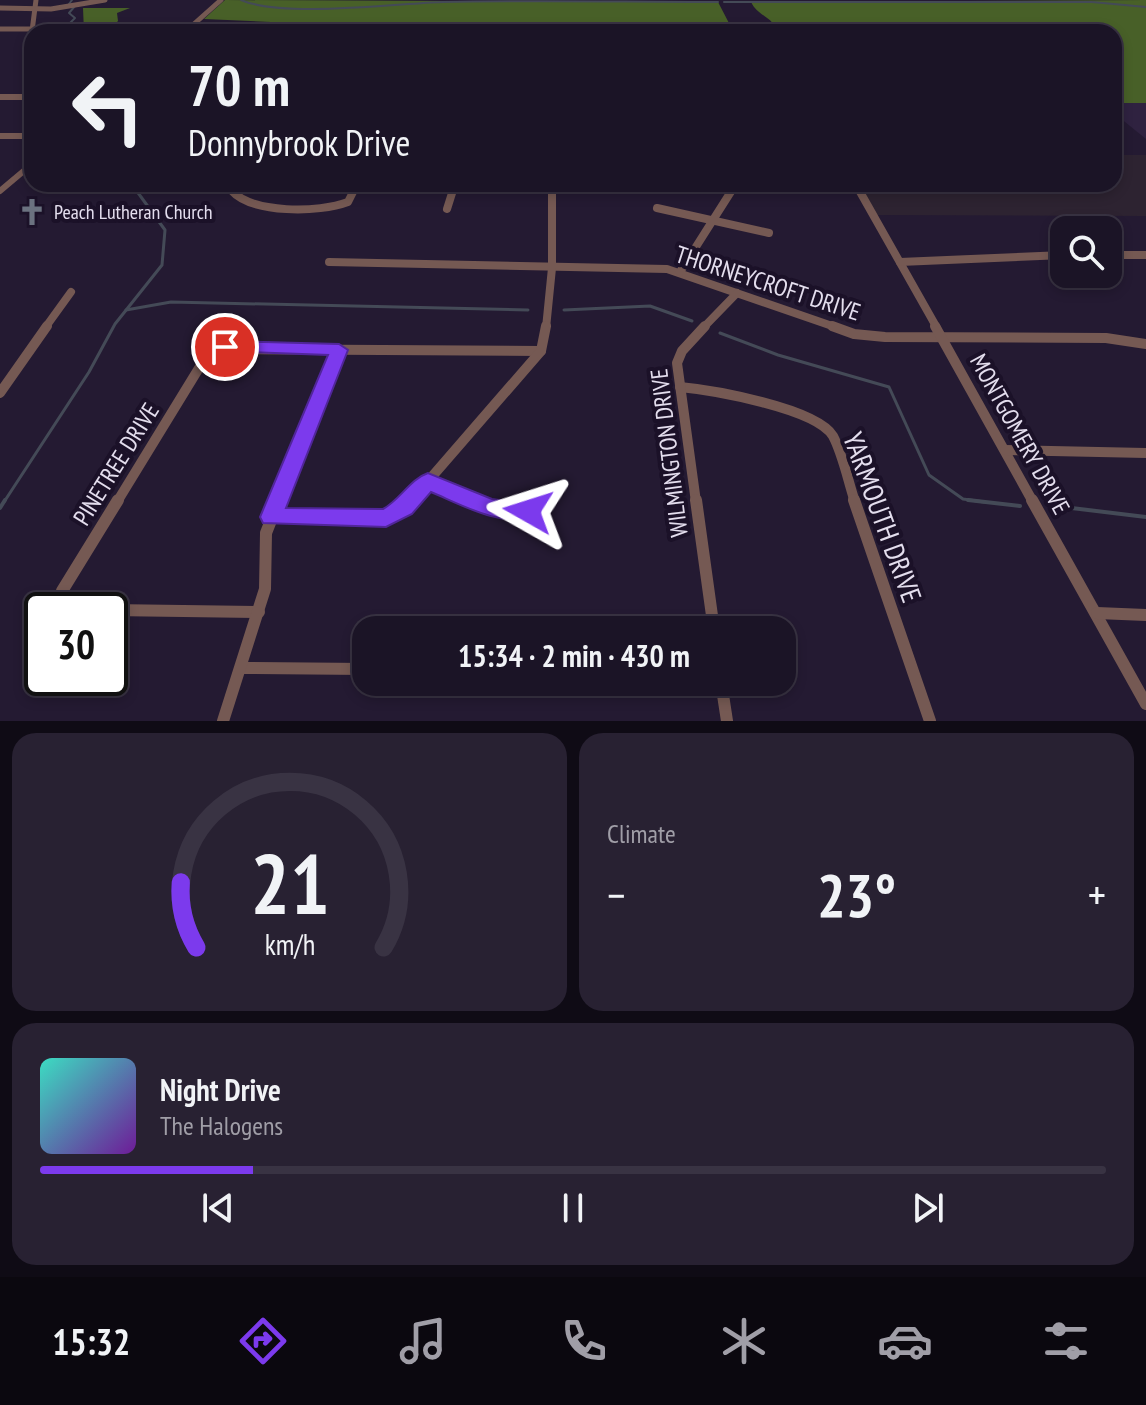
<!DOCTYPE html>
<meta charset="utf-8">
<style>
:root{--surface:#1b1426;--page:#282132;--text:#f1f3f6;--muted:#a09ea7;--line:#393343;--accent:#7c3aed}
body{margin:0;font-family:"PT Sans Narrow",sans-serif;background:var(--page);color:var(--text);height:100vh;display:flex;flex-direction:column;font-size:30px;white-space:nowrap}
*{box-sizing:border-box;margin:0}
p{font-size:26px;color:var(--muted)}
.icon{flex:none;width:44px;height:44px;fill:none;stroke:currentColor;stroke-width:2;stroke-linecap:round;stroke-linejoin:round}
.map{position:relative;height:721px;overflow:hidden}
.side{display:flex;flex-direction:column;gap:12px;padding:12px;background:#0f0b15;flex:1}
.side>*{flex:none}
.banner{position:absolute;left:24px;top:24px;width:1098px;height:168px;border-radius:24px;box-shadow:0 4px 12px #0003,0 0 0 2px var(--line);background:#1b1426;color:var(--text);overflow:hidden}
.fabs{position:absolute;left:1050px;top:216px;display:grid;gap:16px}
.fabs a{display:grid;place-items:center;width:72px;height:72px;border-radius:16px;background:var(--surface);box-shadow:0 4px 12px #0003,0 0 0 2px var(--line);font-size:40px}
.speed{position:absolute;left:24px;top:592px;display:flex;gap:16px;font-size:40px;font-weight:700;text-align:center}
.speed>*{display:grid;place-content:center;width:104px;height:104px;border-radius:50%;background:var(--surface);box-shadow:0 4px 12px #0003,0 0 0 2px var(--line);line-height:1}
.speed .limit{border:4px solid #111;border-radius:12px;background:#fff;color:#111}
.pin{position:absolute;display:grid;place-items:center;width:68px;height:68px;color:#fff;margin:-34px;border:4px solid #fff;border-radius:50%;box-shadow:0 2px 8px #0007}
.me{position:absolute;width:88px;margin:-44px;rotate:276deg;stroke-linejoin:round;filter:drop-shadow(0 0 6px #0008)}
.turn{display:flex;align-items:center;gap:28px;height:168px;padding:0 32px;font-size:36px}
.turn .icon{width:104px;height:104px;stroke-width:2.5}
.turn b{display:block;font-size:56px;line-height:68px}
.big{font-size:60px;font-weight:700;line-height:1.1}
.side .widget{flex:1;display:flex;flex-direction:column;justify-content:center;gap:12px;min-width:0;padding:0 28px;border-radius:24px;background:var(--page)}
.side .dial{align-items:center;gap:0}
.dial svg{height:208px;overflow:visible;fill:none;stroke:var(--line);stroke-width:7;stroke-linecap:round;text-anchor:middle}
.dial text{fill:var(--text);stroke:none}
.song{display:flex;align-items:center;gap:24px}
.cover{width:96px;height:96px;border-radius:12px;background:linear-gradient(135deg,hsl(170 70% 55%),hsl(280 70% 35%))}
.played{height:8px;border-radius:4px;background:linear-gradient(90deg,var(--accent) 20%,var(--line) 20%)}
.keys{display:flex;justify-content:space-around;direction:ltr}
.heat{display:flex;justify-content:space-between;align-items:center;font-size:44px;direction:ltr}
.side .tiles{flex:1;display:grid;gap:12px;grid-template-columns:1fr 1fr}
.widget:last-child{grid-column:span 2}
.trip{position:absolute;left:352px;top:616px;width:444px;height:80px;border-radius:24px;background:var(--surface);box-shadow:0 4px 12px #0003,0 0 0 2px var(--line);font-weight:700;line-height:80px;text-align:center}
.menu{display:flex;height:128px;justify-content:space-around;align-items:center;background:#0b080f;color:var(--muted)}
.menu .icon{width:56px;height:56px}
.menu .active{color:var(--accent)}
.menu b{font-size:36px;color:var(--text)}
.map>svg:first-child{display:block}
.built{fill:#2f2240}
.education{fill:#2d2331}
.forest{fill:#486028}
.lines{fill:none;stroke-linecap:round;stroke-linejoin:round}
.stream-far2{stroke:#444a57;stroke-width:2}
.stream-far1{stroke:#444a57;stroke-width:3}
.stream{stroke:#444a57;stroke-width:4}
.minor-far4{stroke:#755953;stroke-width:5}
.minor-far3{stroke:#755953;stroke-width:6}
.minor-far2{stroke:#755953;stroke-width:8}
.minor-far1{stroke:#755953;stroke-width:10}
.minor{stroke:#755953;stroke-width:12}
.route{fill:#7c3aed;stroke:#51269a;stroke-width:2}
.labels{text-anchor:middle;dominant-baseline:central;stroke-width:8;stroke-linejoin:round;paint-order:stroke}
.far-poi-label{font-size:20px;fill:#e4deee;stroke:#1b1128;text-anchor:start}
.street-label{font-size:24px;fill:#e4deee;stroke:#1b1128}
.near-street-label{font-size:28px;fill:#e4deee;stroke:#1b1128}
</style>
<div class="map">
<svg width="1146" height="721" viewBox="0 0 1146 721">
<rect width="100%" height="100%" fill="#241a32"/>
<polygon class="built" points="1114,103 1146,103 1146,139 1114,113"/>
<polygon class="education" points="1114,155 1146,155 1146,216 877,215 860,184 1114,184"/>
<g class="forest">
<path d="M225 0 718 2 731 27C746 24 761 31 777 29 770 16 757 15 751 2L1146 0V103H1114V32H743L731 27 455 25 453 32H284L339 30V25L204 19Z"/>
<polygon points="83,8 130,8 117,13 118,21 107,32 84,32"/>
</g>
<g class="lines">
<g class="stream-far2">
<path d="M241 0C283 18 392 4 442 2 534 0 626 2 718 2"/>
<polyline points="724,2 1092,2 1146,7"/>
<polyline points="69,4 72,0"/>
<polyline points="70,32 70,23 75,18 69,13 75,6"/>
<polyline points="135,184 136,192"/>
</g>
<g class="stream-far1">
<polyline points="126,310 171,302 528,310"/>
<polyline points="564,310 650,306 692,321"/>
<polyline points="720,333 778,355 889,387 929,475 963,499 984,502"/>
<polyline points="4,502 89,372 115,324 162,265 165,230 136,190"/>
</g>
<g class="stream">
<polyline points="968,500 1020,506"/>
<polyline points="1055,506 1146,517"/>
<polyline points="0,508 5,500"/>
</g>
<g class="minor-far4">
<polyline points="0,8 51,9 105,0"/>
<polyline points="700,27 702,32"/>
<polyline points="0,29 33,29"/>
<polyline points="185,31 247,32"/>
<polyline points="185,32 221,0"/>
<polyline points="489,32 491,27"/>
<polyline points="31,39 36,0"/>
</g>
<g class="minor-far3">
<polyline points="0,97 32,97"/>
<polyline points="0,136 32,136"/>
<polyline points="226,184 233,192"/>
<polyline points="552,184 553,192"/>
<polyline points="856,184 861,192"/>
<polyline points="0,191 32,164"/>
<polyline points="353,192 357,184"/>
<polyline points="452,192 455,184"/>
<polyline points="731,192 736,184"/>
</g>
<g class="minor-far2">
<path d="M231 190C252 214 319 213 348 202L354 190"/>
<polyline points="859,190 937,328"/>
<polyline points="657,208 769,233"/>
<polyline points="447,209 453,190"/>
<polyline points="1108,255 1146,255"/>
<polyline points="329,262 667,269 838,328"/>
<polyline points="900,262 1064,255"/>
<polyline points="680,272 732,190"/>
<polyline points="45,328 71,292"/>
<polyline points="546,328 552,268 552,190"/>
<polyline points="703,328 737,293"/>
</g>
<g class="minor-far1">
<polyline points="832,326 854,334 885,337 1106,338 1146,344"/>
<polyline points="935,326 1033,502"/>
<path d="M680 387C712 390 816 408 833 436 843 455 848 481 855 502"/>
<polyline points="0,393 47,326"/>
<polyline points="1005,450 1146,453"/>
<polyline points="428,482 475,502"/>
<polyline points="117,502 207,355 214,349 541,351"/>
<polyline points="279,502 339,350"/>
<polyline points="410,502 541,351 546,326"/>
<polyline points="696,502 677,363 682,351 705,326"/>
</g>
<g class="minor">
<polyline points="470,500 490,508 528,511"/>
<polyline points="696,500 714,630"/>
<polyline points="854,500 930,721"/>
<polyline points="1032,500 1146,704"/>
<polyline points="271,517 386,518 412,500"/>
<polyline points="87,610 61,606 62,591 118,500"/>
<polyline points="110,610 259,612"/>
<polyline points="1097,613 1146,615"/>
<polyline points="242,668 366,669"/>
<polyline points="721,682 727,721"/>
<polyline points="223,721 265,589 266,533 279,500"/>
</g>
</g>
<path class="route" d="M225 341 339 344 348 350 286 508 383 509C400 500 410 479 428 473L492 499 536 505 539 511 536 517C502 528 462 505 431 492L412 514 386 527 263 523 260 517 328 355 219 351 216 347 219 343Z"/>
<defs>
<g id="church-bare" transform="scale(2.16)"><path d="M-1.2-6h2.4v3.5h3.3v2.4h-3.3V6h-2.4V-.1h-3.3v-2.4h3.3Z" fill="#6b7280" stroke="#1b1128" stroke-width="2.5" paint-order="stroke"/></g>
</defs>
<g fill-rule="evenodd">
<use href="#church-bare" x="32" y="212"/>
</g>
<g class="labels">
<g class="far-poi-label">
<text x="54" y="212">Peach Lutheran Church</text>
</g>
<g class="street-label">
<text transform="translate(768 283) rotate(18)">THORNEYCROFT DRIVE</text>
<text transform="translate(1020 434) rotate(61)">MONTGOMERY DRIVE</text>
<text transform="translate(669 453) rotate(-97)">WILMINGTON DRIVE</text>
<text transform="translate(116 464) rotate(-58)">PINETREE DRIVE</text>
</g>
<g class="near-street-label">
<text transform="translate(883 517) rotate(70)">YARMOUTH DRIVE</text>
</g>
</g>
</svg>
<div class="fabs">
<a><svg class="icon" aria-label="search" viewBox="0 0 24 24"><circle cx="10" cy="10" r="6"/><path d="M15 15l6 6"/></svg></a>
</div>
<div class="speed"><div class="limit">30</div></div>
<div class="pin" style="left:225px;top:347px;background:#d93025"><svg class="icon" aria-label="arrive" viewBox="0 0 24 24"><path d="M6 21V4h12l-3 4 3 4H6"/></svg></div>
<svg class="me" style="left:528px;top:511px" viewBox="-20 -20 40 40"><path d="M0-17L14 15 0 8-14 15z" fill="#7c3aed" stroke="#fff" stroke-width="4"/></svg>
<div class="trip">15:34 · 2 min · 430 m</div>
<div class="banner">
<div class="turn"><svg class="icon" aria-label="left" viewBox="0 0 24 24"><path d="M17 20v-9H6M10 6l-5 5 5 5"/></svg><div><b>70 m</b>Donnybrook Drive</div></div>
</div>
</div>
<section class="side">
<div class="tiles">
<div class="widget dial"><svg viewBox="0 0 100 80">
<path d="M14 69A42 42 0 1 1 86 69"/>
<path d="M14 69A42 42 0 0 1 8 44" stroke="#7c3aed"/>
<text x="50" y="56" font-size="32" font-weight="700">21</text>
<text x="50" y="72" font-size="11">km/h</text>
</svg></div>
<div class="widget"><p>Climate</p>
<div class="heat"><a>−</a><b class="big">23°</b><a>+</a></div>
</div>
<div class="widget">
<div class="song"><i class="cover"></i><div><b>Night Drive</b><p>The Halogens</p></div></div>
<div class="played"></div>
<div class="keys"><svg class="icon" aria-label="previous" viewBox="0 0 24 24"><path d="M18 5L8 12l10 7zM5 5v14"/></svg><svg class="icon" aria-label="pause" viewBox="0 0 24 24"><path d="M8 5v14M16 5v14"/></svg><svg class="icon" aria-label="next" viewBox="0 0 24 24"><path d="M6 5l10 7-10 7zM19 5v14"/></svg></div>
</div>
</div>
</section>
<nav class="menu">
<b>15:32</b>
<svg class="icon active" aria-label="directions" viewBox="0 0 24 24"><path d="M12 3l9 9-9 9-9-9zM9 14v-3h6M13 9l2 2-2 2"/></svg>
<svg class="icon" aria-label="music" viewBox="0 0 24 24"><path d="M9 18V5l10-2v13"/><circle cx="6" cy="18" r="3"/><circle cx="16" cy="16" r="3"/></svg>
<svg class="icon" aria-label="phone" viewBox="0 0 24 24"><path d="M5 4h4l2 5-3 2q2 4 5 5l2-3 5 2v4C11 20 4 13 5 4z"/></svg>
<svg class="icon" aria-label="climate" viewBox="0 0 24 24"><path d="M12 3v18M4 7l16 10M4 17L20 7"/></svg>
<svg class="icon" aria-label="car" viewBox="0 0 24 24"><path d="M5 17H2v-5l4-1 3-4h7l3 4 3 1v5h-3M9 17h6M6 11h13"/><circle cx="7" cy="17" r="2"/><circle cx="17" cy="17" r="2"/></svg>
<svg class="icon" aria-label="filters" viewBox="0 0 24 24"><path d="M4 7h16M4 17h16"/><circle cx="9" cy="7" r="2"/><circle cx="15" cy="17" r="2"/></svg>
</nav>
